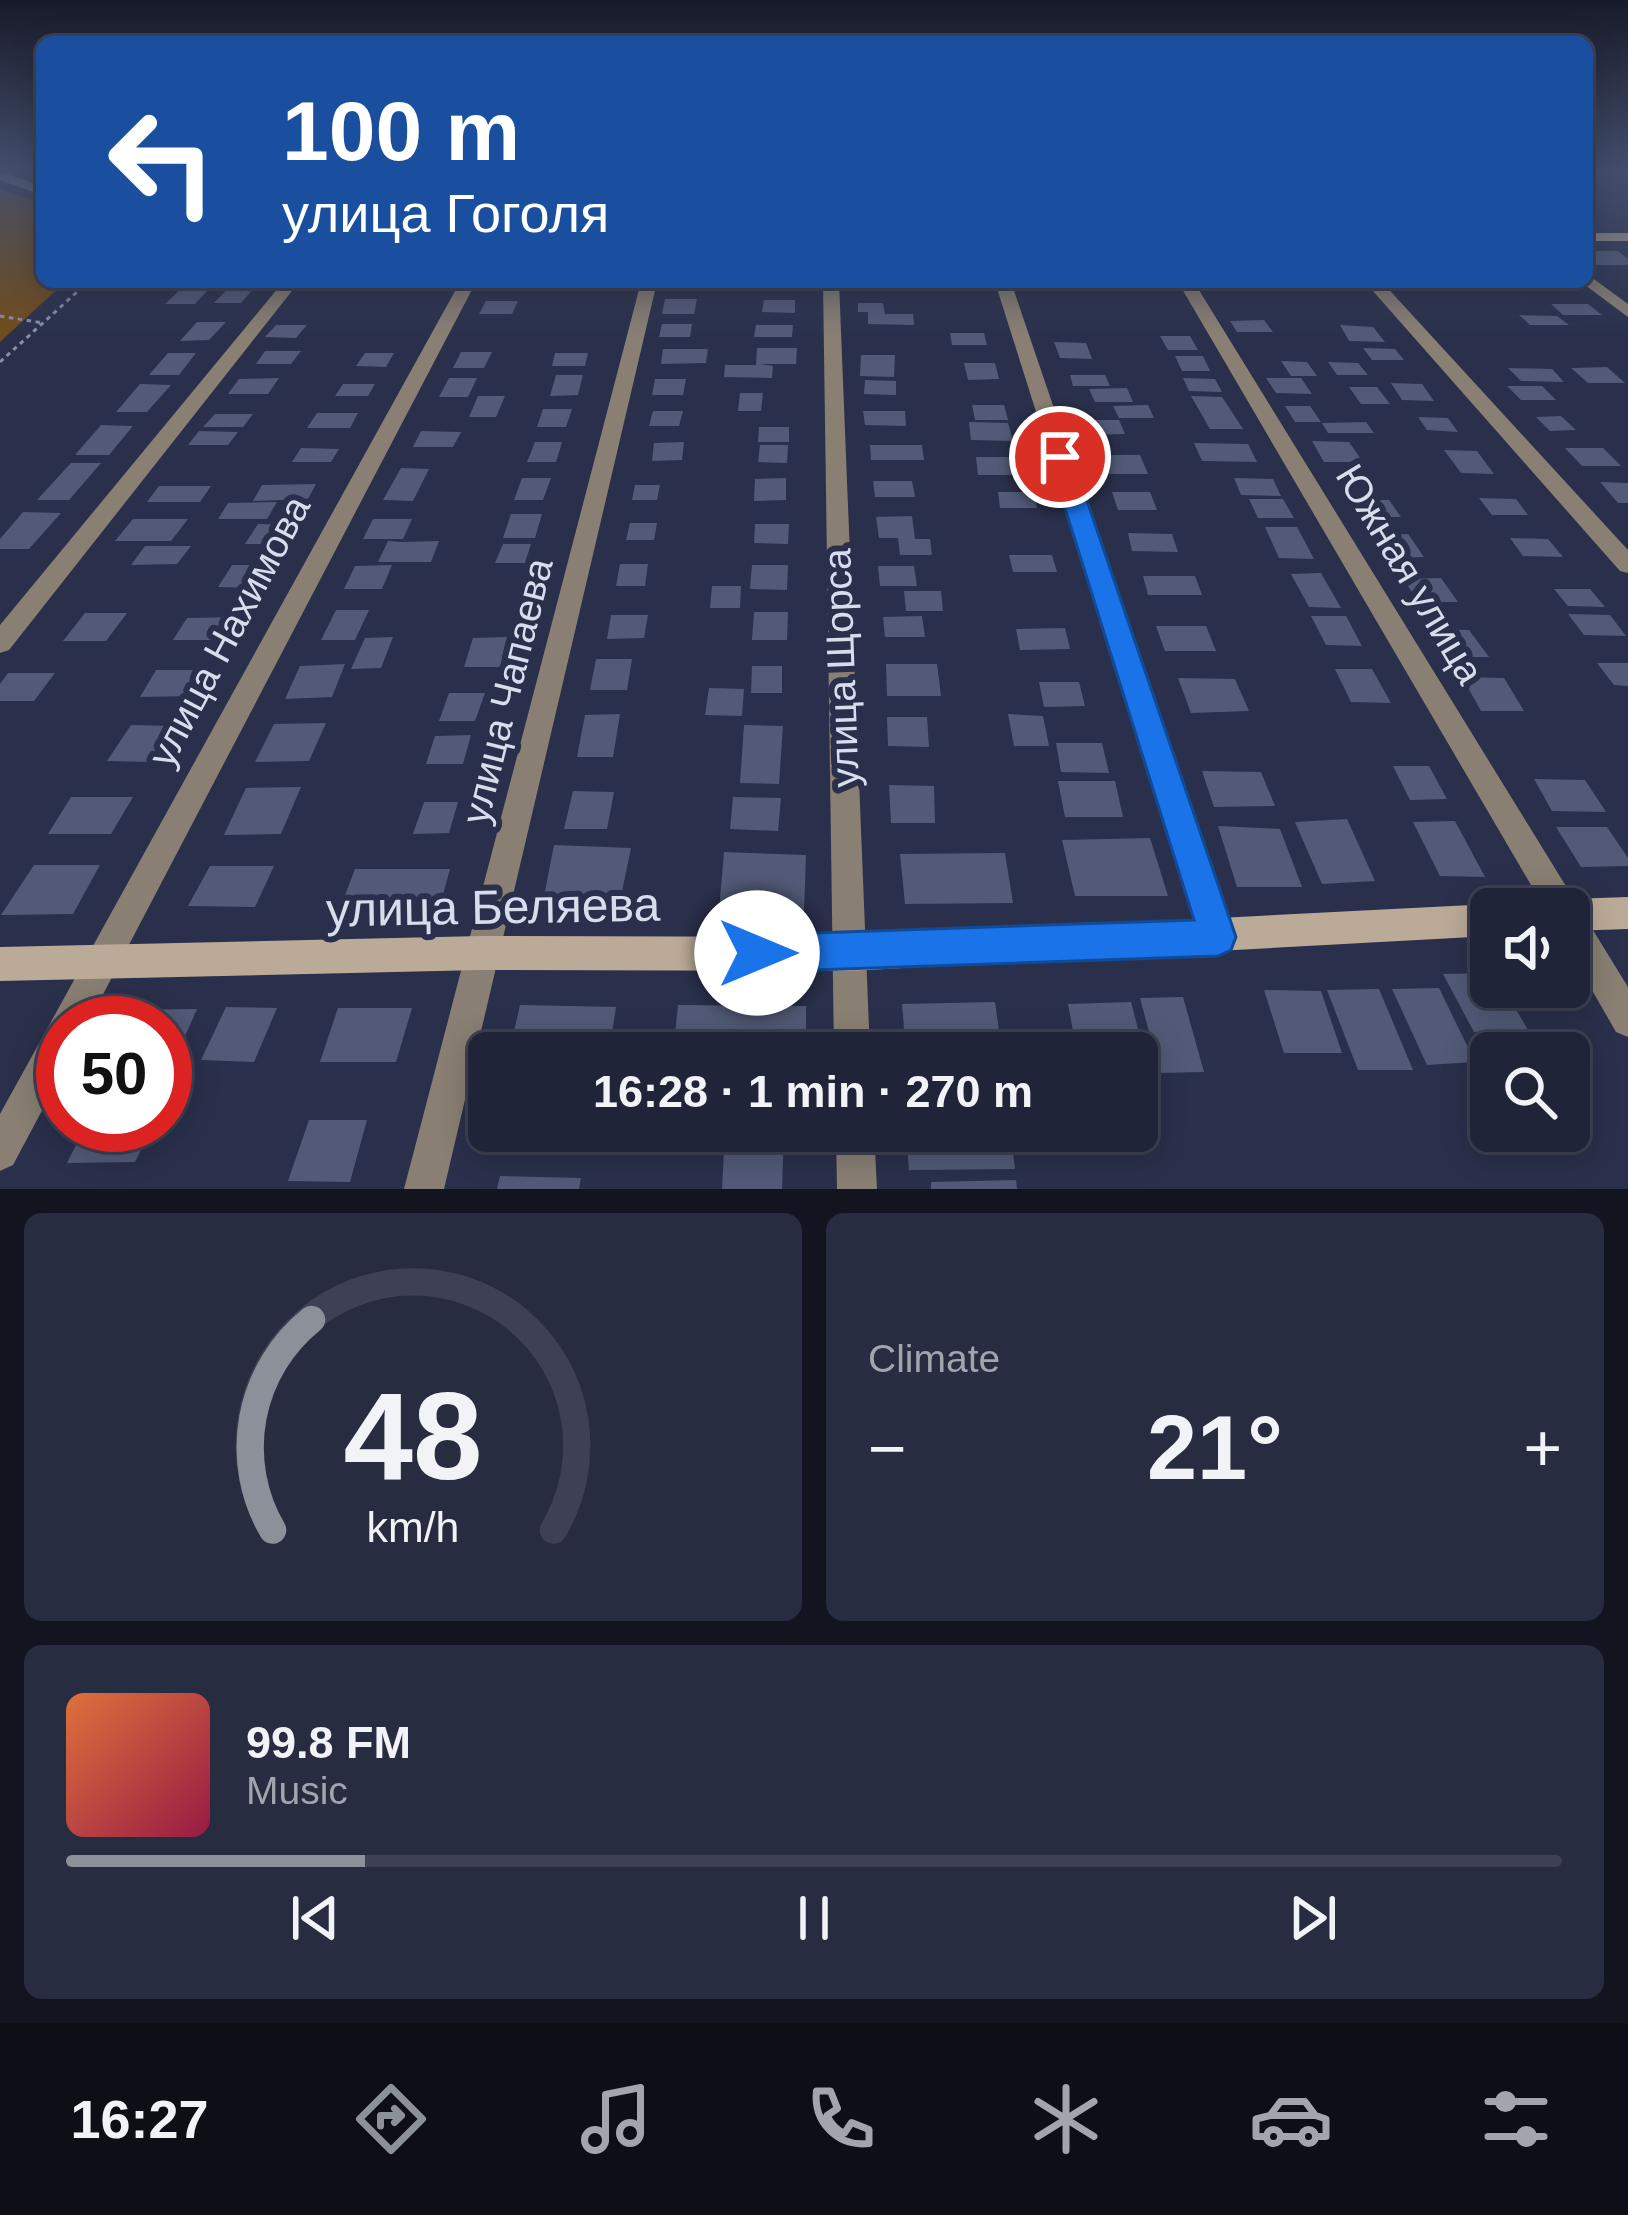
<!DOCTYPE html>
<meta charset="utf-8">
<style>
:root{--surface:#202438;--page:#282c40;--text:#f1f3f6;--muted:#a2a4ae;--line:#3d4153;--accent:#8c9099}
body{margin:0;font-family:Helvetica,sans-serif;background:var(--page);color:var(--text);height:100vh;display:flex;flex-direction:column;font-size:45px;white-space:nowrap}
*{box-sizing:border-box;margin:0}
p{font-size:39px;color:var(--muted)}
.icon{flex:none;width:66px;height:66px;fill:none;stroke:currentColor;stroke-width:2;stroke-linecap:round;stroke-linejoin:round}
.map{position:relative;height:1189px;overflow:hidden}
.details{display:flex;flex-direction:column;gap:24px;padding:24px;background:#12141f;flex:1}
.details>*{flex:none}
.banner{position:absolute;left:36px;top:36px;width:1557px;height:252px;border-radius:18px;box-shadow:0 6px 30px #0003,0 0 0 3px var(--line);background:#1a4fa0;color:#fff;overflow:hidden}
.tools{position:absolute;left:1470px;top:888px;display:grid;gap:24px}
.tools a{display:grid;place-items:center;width:120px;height:120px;border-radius:18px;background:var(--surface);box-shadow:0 6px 30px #0003,0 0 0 3px var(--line);font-size:60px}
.speed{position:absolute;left:36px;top:996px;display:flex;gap:24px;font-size:60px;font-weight:700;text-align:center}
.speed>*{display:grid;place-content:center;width:156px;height:156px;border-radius:50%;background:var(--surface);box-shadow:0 6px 30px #0003,0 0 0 3px var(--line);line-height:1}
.speed .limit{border:18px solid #d22;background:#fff;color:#111}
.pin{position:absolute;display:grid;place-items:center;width:102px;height:102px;color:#fff;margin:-51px;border:6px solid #fff;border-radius:50%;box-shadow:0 3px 12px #0007}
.me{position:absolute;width:132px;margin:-66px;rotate:90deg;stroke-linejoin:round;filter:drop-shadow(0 0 9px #0008)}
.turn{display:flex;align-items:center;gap:42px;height:252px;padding:0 48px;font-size:54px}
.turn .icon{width:156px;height:156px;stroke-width:2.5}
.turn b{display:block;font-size:84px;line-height:102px}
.big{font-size:90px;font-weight:600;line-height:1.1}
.details .card{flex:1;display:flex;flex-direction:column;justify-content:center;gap:18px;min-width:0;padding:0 42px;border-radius:18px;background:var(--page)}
.details .dial{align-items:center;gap:0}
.dial svg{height:312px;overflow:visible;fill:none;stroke:var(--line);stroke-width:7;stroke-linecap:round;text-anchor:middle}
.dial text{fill:var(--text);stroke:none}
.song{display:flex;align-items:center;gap:36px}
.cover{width:144px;height:144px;border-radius:18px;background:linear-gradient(135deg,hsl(20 70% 55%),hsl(340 70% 35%))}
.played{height:12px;border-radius:6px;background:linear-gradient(90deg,var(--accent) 20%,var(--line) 20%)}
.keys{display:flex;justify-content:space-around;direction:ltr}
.heat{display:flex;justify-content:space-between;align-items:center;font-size:66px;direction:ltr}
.details .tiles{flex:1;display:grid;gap:24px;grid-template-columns:1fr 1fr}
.card:last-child{grid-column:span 2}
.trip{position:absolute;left:468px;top:1032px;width:690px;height:120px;border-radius:18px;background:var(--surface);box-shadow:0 6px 30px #0003,0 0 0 3px var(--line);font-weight:600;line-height:120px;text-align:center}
.tabs{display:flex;height:192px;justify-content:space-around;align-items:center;background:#0d0e16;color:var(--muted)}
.tabs .icon{width:84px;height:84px}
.tabs .on{color:var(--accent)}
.tabs b{font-size:54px;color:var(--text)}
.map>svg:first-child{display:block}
.green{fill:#714c1a}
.building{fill:#525a77}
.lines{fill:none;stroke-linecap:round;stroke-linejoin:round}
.path{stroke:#898fa4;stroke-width:3;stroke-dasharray:4.5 4.5;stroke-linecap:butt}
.street{fill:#897f73;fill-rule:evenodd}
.secondary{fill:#bbaa97;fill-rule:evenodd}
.route{fill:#1a73e8;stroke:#114b97;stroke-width:3}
.labels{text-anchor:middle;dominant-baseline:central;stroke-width:12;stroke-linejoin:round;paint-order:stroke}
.street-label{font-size:39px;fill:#d8ddee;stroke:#2a304b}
.near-street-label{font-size:48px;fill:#d8ddee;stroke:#2a304b}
</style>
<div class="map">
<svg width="1628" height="1189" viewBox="0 0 1628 1189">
<rect width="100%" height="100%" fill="#2a304b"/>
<polygon class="green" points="0,189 42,203 42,282 65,282 0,342"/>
<g class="building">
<polygon points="1587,251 1618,251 1628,259 1628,265 1596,265"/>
<polygon points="234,282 259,282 241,303 214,303"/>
<polygon points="180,290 208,290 195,304 165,304"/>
<polygon points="665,299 697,299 694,314 662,314"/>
<polygon points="764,300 795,300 795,313 762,312"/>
<polygon points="486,301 518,301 512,314 479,314"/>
<polygon points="858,303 883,303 885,314 913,314 914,325 868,324 868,312 858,312"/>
<polygon points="1551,304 1588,304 1602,315 1563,315"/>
<polygon points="1519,315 1557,316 1569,325 1530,325"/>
<polygon points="1264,320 1273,332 1237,332 1230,321"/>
<polygon points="197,322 226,322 209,340 180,341"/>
<polygon points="662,324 692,324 690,337 659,337"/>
<polygon points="276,325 307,325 296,338 265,337"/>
<polygon points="756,325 793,325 792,337 754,337"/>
<polygon points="1340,325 1373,327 1385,342 1349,341"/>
<polygon points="950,333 984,333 987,345 952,345"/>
<polygon points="1160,336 1190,336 1198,350 1168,350"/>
<polygon points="1054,342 1086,343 1092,359 1060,358"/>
<polygon points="757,348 797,348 796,364 760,364 773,366 772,378 724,377 725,365 756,365"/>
<polygon points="1363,348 1395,349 1404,360 1372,360"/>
<polygon points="663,349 708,349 706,363 661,364"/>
<polygon points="265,351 301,351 291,364 256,364"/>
<polygon points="461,352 492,352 484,368 453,368"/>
<polygon points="168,353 196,353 179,375 149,375"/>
<polygon points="365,353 394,353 386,367 356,366"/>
<polygon points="555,353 588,353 585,366 552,366"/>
<polygon points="861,355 895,355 894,377 860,376"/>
<polygon points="1175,356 1203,356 1210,371 1182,371"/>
<polygon points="1281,361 1307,362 1317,376 1291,376"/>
<polygon points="1328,362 1358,363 1368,375 1337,375"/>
<polygon points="964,363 995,363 999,379 968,380"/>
<polygon points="1607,367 1625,383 1588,383 1571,368"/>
<polygon points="1508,368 1552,369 1564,382 1521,381"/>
<polygon points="556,375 583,375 578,395 550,396"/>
<polygon points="1070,375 1105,375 1110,386 1073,386"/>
<polygon points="279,378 268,394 228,394 239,379"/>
<polygon points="449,378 477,378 468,397 439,397"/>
<polygon points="1183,378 1215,379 1222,392 1189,391"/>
<polygon points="1266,378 1301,378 1312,394 1276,393"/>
<polygon points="655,379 686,379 683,395 652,395"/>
<polygon points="865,380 896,381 896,395 864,394"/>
<polygon points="1391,383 1422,384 1434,401 1402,400"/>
<polygon points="140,384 171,385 147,412 116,412"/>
<polygon points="343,384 375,384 368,396 335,396"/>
<polygon points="1507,386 1542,386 1556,400 1521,400"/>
<polygon points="1349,387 1377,387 1390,404 1361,404"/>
<polygon points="1127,388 1133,402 1095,402 1089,389"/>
<polygon points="740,393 763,393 761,411 738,411"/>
<polygon points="478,396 505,396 496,417 469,417"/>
<polygon points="1191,396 1222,397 1243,429 1210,429"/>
<polygon points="972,405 1004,405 1008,420 975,420"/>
<polygon points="1148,405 1154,418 1119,418 1113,406"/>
<polygon points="1285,406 1310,406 1321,422 1295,422"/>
<polygon points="543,409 572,409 566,427 537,427"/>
<polygon points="653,411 683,411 679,426 649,426"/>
<polygon points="863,411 905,411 906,426 865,425"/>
<polygon points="317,413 358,413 350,428 307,428"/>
<polygon points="215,414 253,414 243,427 203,427"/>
<polygon points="1561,416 1576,430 1550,431 1536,417"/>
<polygon points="1418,417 1448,418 1458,432 1427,430"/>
<polygon points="1085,420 1119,420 1125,434 1089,435"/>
<polygon points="969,422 1008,423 1013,441 971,440"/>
<polygon points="1366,422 1374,433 1328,433 1322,423"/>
<polygon points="101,425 133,426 109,455 75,455"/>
<polygon points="759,427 789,427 789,442 758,442"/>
<polygon points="199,431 238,432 228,445 188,445"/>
<polygon points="421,431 461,432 453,447 413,447"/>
<polygon points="1312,441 1349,442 1363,462 1324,462"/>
<polygon points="535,442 562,442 556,462 527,462"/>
<polygon points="684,442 682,460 652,461 654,443"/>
<polygon points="1194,443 1248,444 1257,462 1202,461"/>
<polygon points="760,445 788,445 787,463 758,462"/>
<polygon points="870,445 922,445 924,460 871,460"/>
<polygon points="301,448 339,449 331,462 292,462"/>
<polygon points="1565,448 1603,448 1621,466 1582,466"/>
<polygon points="1444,450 1477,451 1494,474 1461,473"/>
<polygon points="1091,455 1140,455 1148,474 1098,474"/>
<polygon points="976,457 1019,457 1024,475 978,475"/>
<polygon points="71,463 101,463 69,500 37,500"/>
<polygon points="401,468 429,469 413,501 383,500"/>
<polygon points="522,478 551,478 543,500 514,500"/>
<polygon points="786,478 786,500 754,501 755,479"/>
<polygon points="1234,478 1273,479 1281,496 1241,495"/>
<polygon points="873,481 912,481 915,497 875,497"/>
<polygon points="1600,482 1628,483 1628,503 1618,503"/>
<polygon points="316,484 308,499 253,501 262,485"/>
<polygon points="635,485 660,485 657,500 632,500"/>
<polygon points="159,486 211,486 200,502 147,502"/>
<polygon points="998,492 1033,492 1037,508 1000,508"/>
<polygon points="1112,492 1150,492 1157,510 1118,510"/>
<polygon points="1479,498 1516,499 1528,515 1492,515"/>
<polygon points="1249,499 1283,499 1294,518 1258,518"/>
<polygon points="1351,500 1389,500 1401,517 1362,517"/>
<polygon points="277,502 267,519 218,519 228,503"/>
<polygon points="23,512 61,513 29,549 0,549 0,539"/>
<polygon points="511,514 542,514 535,538 503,538"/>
<polygon points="912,516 915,539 930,539 932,555 900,555 898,538 879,538 876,517"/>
<polygon points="133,519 188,519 171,541 115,541"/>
<polygon points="373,519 412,519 403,539 363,539"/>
<polygon points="630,523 657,523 654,540 626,540"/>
<polygon points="258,524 294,525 284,544 245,544"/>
<polygon points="755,524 789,524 788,544 754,543"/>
<polygon points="1265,527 1297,527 1314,559 1279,558"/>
<polygon points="1128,533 1172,534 1178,552 1132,551"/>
<polygon points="1408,534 1424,557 1388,558 1373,535"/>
<polygon points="1510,538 1548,539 1563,557 1523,556"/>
<polygon points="388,541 402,542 439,541 431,562 378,562"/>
<polygon points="503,544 531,544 525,563 495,563"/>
<polygon points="145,546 191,546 177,564 131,565"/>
<polygon points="1009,555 1052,555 1057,572 1013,572"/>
<polygon points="620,564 648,564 645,586 616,586"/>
<polygon points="232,565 272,565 259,588 218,587"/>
<polygon points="392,565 382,589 344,589 355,566"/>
<polygon points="752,565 788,565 787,590 750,589"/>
<polygon points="878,566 914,566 917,586 880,586"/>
<polygon points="1321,573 1341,608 1309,607 1291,574"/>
<polygon points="1143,576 1195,576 1202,595 1148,595"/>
<polygon points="1441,578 1458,602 1419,602 1403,579"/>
<polygon points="712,586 741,586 740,608 710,608"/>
<polygon points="1554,589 1590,589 1605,607 1568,606"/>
<polygon points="904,591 941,591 943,611 906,611"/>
<polygon points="336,610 369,610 355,640 321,640"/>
<polygon points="754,612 788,612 787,640 752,640"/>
<polygon points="85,613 127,613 106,641 63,641"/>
<polygon points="1568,614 1610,615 1626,636 1584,635"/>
<polygon points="611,615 648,615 644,638 607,639"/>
<polygon points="922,616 925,637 885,637 883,617"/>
<polygon points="1311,616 1346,616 1362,646 1326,645"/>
<polygon points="240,617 228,640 173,640 187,618"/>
<polygon points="1156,626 1206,626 1216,651 1165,651"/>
<polygon points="1065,628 1070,649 1020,650 1016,629"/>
<polygon points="1434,629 1469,630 1489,657 1452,657"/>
<polygon points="393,637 381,668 351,669 365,638"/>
<polygon points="507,637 500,667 464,667 473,638"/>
<polygon points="596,659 632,659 627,690 590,690"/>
<polygon points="1597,663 1628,663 1628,686 1614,685"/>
<polygon points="345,664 332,697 285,699 300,666"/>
<polygon points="886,664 937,664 941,696 887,696"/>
<polygon points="752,666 782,666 782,693 751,693"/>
<polygon points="1335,669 1372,669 1391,703 1351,702"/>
<polygon points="156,670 208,670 193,696 140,697"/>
<polygon points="8,673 55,673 34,701 0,701 0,684"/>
<polygon points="1462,677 1504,678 1524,711 1481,711"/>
<polygon points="1178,678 1235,679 1249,711 1191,713"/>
<polygon points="1039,682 1079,682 1085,706 1044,707"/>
<polygon points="709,688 744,689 742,716 705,715"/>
<polygon points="449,693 485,693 475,721 439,721"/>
<polygon points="620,714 613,757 577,757 585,715"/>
<polygon points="1008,714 1043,716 1049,746 1014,746"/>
<polygon points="887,717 927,717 929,747 888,746"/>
<polygon points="326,723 309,761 255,762 274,724"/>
<polygon points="131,725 172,726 150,762 107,761"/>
<polygon points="744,725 783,726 779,784 740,783"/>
<polygon points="471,735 463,764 426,764 435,736"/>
<polygon points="1056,743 1102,743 1109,773 1061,772"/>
<polygon points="1393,766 1429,766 1447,799 1410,800"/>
<polygon points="1202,771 1261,772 1275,806 1214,807"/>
<polygon points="1534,779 1585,780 1606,812 1552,811"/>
<polygon points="1058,781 1115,781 1123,817 1065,817"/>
<polygon points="889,785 934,786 935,823 891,823"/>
<polygon points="301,787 281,834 224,835 246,788"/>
<polygon points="573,791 614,792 607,829 564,829"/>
<polygon points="71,797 133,797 111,834 48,834"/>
<polygon points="733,797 781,798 778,831 730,829"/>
<polygon points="424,802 458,802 449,833 413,834"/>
<polygon points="1347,819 1375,881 1322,884 1295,822"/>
<polygon points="1455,821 1485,877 1440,876 1413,822"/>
<polygon points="1218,826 1280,829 1302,887 1237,887"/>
<polygon points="1556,827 1607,827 1628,858 1628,866 1581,867"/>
<polygon points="1150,838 1168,896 1075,896 1062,840"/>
<polygon points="554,845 631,848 620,901 543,901"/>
<polygon points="724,852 806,855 804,912 719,911"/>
<polygon points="1005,853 1013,903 905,904 900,854"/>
<polygon points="34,865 100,865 73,914 1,915"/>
<polygon points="210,866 274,866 255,907 188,906"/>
<polygon points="355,869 450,869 438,913 339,911"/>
<polygon points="1491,973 1491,987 1503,987 1528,1030 1474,1032 1443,974"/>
<polygon points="1439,988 1475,1062 1427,1065 1392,989"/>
<polygon points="1379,989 1413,1070 1358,1070 1327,990"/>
<polygon points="1264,990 1321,991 1342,1053 1284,1053"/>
<polygon points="1183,997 1204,1072 1160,1073 1140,998"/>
<polygon points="995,1002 1002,1053 906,1053 902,1004"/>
<polygon points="1131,1002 1149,1071 1137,1072 1137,1053 1077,1053 1068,1004"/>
<polygon points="520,1005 616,1007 609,1053 509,1053"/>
<polygon points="678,1005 806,1006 806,1053 673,1053"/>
<polygon points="226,1007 277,1008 254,1062 201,1060"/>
<polygon points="338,1008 412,1008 396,1062 320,1062"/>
<polygon points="197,1009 165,1081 165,1023 110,1023 116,1010"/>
<polygon points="309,1120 367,1120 350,1182 288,1181"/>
<polygon points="86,1125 153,1125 135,1162 67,1163"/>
<polygon points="725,1131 784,1131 782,1189 722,1189"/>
<polygon points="906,1131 1010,1131 1015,1169 909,1170"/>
<polygon points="500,1176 581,1178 579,1189 497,1189"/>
<polygon points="1016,1180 1017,1189 931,1189 931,1182"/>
</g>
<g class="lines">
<g class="path">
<polyline points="0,316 43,323"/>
<polyline points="0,362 88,282"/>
</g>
<g class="street">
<polygon points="1587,274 1628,304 1628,317 1581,282 1587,282"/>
<polygon points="283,282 299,282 9,650 0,653 0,625"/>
<polygon points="460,282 476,282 88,1023 63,1023 63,1071 13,1165 0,1171 0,1114"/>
<polygon points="641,282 657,282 444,1189 404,1189"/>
<polygon points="823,282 839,282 870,1053 834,1053"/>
<polygon points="995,282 1011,282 1234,937 1230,949 1218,953 1206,949 1202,937"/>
<polygon points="1178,282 1194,282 1628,987 1628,1037 1616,1032 1569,950 1569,909 1545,909"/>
<polygon points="1365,282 1382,282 1628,550 1628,573 1620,571"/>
<polygon points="836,1131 874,1131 877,1189 837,1189"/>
</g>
<g class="secondary">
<polygon points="0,171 42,186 42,195 0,180"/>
<rect x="1587" y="233" width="41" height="8"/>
<polygon points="1628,897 1628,929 1569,931 1569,909 1555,909 1569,899"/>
<polygon points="1491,904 1502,909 1491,909 1491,936 849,971 481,970 0,981 0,947 481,936 849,937"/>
</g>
</g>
<linearGradient id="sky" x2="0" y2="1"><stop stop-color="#171a29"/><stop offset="0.51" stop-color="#444e6c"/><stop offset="1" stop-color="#444e6c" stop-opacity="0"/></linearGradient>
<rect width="1628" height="336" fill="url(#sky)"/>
<polygon class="route" points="1060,450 1072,457 1236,937 1231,950 1218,956 757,972 744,967 738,953 744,940 757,935 1194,920 1049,457"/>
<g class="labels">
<g class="street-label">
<text transform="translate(1410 574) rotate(59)">Южная улица</text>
<text transform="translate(229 631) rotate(-62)">улица Нахимова</text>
<text transform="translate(841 668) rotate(-92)">улица Щорса</text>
<text transform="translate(507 691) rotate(-76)">улица Чапаева</text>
</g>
<g class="near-street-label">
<text transform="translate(493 907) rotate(-1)">улица Беляева</text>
</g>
</g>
</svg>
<div class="tools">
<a><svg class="icon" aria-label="sound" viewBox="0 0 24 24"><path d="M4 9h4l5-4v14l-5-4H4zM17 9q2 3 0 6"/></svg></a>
<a><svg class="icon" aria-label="search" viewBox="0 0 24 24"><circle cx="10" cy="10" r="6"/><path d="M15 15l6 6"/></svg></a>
</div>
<div class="speed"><div class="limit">50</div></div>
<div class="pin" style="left:1060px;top:457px;background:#d93025"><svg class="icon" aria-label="arrive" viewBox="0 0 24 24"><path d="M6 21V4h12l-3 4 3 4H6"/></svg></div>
<svg class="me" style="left:757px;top:953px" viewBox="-20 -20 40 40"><circle r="19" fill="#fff"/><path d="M0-13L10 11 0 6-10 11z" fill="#1a73e8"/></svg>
<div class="trip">16:28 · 1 min · 270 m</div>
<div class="banner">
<div class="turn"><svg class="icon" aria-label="left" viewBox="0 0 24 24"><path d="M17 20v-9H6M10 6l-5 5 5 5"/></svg><div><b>100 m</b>улица Гоголя</div></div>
</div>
</div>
<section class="details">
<div class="tiles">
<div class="card dial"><svg viewBox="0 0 100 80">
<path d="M14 69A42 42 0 1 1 86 69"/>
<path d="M14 69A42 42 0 0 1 24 15" stroke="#8c9099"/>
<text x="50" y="56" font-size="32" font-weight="700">48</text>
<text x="50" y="72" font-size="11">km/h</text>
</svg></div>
<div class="card"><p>Climate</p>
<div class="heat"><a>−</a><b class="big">21°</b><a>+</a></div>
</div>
<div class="card">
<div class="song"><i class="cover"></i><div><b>99.8 FM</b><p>Music</p></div></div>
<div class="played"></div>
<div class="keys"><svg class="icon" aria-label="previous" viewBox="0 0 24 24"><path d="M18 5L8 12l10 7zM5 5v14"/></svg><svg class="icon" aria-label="pause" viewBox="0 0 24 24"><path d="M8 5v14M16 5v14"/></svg><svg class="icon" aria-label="next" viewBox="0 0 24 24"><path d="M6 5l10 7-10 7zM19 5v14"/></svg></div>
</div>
</div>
</section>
<nav class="tabs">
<b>16:27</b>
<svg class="icon on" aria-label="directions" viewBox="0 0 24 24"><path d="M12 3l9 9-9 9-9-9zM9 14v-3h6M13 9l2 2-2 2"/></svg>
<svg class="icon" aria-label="music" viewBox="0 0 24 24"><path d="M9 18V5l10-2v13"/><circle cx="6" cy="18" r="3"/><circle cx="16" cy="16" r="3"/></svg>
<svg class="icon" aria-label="phone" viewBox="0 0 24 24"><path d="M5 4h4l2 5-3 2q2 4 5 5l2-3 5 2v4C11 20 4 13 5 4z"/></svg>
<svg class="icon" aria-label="climate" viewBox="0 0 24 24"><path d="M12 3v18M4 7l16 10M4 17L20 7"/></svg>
<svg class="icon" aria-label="car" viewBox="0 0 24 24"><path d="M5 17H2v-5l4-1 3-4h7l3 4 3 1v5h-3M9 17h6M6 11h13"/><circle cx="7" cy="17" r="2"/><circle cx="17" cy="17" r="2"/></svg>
<svg class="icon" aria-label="filters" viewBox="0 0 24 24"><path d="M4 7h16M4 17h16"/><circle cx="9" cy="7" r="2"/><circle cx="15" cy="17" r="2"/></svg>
</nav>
